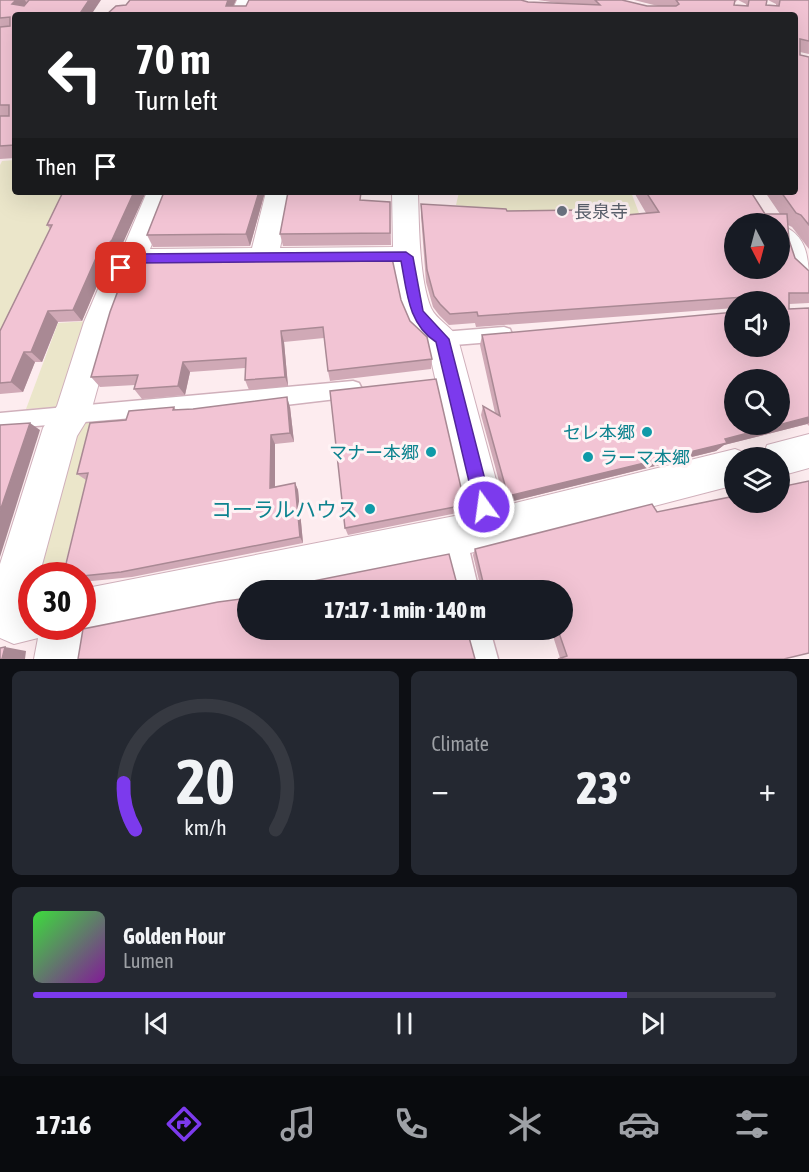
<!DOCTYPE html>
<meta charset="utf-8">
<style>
:root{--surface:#171b24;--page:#242831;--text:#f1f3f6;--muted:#9ea1a6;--line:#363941;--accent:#7c3aed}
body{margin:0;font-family:"Asap Condensed","Noto Sans JP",sans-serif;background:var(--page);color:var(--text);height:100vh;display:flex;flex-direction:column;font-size:22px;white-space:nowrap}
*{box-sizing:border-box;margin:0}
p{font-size:20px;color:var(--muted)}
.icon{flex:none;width:33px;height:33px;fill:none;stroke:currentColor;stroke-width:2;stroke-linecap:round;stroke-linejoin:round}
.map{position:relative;height:659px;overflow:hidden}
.drawer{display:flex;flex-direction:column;gap:12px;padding:12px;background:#0d0f14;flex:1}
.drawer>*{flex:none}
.hud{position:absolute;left:12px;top:12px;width:786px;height:183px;border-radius:6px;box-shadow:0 6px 24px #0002;background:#202124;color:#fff;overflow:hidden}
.needle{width:39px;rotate:174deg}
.controls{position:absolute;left:724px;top:213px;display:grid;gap:12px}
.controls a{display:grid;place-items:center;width:66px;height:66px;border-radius:50%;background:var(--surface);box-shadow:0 6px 24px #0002;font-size:30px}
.speed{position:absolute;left:18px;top:562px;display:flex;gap:12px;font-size:30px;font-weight:700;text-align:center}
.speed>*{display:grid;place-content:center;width:78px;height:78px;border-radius:50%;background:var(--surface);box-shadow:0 6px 24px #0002;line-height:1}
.speed .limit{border:9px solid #d22;background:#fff;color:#111}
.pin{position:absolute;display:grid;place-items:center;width:51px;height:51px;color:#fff;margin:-26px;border-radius:12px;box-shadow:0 3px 9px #0006}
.me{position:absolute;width:66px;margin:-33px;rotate:346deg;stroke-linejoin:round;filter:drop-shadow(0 0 4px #0008)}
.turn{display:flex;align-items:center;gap:21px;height:126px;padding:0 24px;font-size:27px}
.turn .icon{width:78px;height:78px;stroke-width:2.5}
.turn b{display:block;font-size:42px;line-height:51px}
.then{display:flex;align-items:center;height:57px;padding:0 24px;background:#0003;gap:12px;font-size:22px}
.big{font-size:45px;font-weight:800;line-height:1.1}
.drawer .card{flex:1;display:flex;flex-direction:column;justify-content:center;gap:9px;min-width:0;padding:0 21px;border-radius:9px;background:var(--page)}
.drawer .dial{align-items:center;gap:0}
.dial svg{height:156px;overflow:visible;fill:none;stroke:var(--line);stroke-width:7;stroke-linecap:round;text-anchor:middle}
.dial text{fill:var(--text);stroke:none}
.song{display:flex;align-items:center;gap:18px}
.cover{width:72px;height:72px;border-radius:9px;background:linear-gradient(135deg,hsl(120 70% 55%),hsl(290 70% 35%))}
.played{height:6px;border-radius:3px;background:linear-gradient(90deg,var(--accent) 80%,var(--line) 80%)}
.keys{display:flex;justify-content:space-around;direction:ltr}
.heat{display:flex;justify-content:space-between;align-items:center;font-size:33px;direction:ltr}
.drawer .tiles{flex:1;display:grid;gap:12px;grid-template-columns:1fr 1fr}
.card:last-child{grid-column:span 2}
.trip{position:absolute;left:237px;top:580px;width:336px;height:60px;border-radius:30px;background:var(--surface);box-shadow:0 6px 24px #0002;font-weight:800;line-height:60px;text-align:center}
.tab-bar{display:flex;height:96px;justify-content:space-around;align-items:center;background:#090b0e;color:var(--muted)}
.tab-bar .icon{width:42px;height:42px}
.tab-bar .on{color:var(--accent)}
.tab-bar b{font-size:27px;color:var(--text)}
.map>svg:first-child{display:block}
.green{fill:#ebe6ca}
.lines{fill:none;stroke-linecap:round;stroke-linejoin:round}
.service-casing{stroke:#d0b0bb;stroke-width:3}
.minor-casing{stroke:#d0b0bb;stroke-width:2}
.service{fill:#fff;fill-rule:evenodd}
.minor{fill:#fff;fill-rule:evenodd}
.wall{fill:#d0a9b6;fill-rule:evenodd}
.shaded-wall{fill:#a98994}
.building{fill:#f2c4d4;stroke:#a98994;stroke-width:1.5;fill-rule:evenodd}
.route{fill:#7c3aed;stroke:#51269a;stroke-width:1.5}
.worship-dot{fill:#6b7280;stroke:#fff3f5;stroke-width:2}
.culture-dot{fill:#0f9aa8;stroke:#fff3f5;stroke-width:2}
.labels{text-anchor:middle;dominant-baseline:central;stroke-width:6;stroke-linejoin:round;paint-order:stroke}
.worship-label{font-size:18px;fill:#5b616d;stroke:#fff3f5;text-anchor:start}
.culture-label{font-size:18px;fill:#0d838f;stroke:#fff3f5;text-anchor:end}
.near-culture-label{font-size:21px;fill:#0d838f;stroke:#fff3f5;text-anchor:end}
</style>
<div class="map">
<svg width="809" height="659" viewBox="0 0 809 659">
<rect width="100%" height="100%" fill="#fdecef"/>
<g class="green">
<polygon points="15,160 15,192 76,192 0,360 0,165 2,161"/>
<polygon points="459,192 631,192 642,221 514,218 513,214 456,205"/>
<polygon points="89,321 60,407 26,409 58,323"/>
<polygon points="102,420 62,576 32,576 26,581 82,422"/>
</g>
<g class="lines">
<g class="service-casing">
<g id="service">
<polygon points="504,327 510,329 512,334 510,339 504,341 442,346 436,344 434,339 436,334 442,332"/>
<polygon points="353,381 359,383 362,389 359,395 353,397 277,406 0,429 0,413"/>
<polygon points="455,525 463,528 466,536 479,591 457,591 444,536 447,528"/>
<polygon points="466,630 490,630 498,659 474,659"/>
</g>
</g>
<g class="minor-casing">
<g id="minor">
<polygon points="237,0 255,0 248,15 230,15"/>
<path d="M147 192H173L150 249 252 248 266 192H292L280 248 393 247 392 192H418C419 224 419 279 431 308 437 321 452 326 458 339L503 506 735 449 748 454 750 458H735V485L489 549 286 591H248V599L84 632 80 659H34L38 638 14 644 0 638V564L43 428 57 406 84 322 107 268 121 253ZM394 267C399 296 401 328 428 346L465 514 82 589V627H32V576H39L77 436 90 415 116 322 133 274 139 269Z"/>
<path d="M780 225C808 234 809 260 809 285L799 282 780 255Z"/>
<polygon points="809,434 809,468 780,476 780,458 762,458 767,445"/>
</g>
</g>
<use href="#service" class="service"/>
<use href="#minor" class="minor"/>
</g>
<g class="wall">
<polygon points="0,0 101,0 15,15 15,158 0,159"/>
<path d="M130 0H236L233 6H246L528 2 557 3 538 0H622L647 6H658L634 0H809V54L800 52V55L809 57V249L792 227 788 225 789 240 795 258 809 271V303L789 304V309L809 308V426L807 424 724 445 716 451 505 503 481 415 483 406 495 413 480 345 482 335 735 346 780 302H735V309V308L476 327 475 323 449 325 439 315 433 307 426 282 421 216V204L582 219 646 213 635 194 636 192H751L765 214H780L765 192H795V15L126 5ZM738 0 746 4V6L734 5 735 2ZM768 0 776 4V6L766 5V1Z"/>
<polygon points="63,192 119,252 105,267 82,321 58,322 42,362 35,362 23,392 0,394 0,331 50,229 47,225"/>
<polygon points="164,192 265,192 250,246 153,247 147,235"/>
<polygon points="362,200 390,202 391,245 283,246 280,234"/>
<polygon points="401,300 410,321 432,359 431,369 330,381 328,371 324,338 284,342 288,386 249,390 245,380 245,368 190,372 185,395 142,399 134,389 135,385 100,387 91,377"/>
<polygon points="174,407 176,410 290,407 294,442 275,444 275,487 295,483 298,490 303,543 132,577 82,582 86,480 77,474 126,420"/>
<polygon points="465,505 462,512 348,535 345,528"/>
<polygon points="657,512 784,659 560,658 551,630 562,630 562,591 458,588 481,589 473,555 475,549"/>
</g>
<g class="shaded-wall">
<polygon points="16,0 25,0 28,6 18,15 12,4"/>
<polygon points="89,0 101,0 91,15 79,15"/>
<polygon points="228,0 236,0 229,15 226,6"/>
<polygon points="134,192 146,192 119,252 105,267 82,321 73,310 97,256"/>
<polygon points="259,192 265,192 250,246 246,234"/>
<polygon points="48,311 58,322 42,362 31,352"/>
<polygon points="281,331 284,342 288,386 285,377"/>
<polygon points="24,352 35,362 23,392 11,382"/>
<polygon points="183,362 190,372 185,395 178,386"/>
<polygon points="287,397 290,407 294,442 290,433"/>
<polygon points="809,417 809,423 807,424 724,445 716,451 505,503 508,496 725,439"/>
<polygon points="30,423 40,430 0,557 0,511"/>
<polygon points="271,435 275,444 275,495 270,488"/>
<polygon points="295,483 298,490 303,543 300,537"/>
<polygon points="5,647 26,651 25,659 2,659"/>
</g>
<g class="building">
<polygon points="0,0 16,0 12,4 24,6 29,0 89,0 79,15 15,15 15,145 0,146 0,116 9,116 9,105 0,105 0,27 10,26 10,17 0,18"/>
<polygon points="130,0 228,0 226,6 246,6 249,0 521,0 528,2 600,5 595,0 622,0 647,6 676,6 679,4 676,0 735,0 734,5 748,6 749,0 767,0 766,5 779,6 780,0 809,0 809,41 800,39 800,55 809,57 809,225 801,215 796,213 781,192 795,192 795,15 106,15 116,6 126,5"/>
<polygon points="63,192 134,192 112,240 97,256 73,310 48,311 31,352 24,352 11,382 0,383 0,331 52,225 47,225"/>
<polygon points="164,192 259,192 246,234 147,235"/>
<polygon points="288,192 361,192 360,200 390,202 390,233 280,234"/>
<path d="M646 192H751L765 214H787L789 240 795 258 809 271V293H789V309L809 308V417L725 439 727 443 508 496 483 406 500 416 482 335 735 312V346H780V302H745L744 297 478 316 477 312 450 314 440 304 434 296 427 270 421 204 506 209 507 211 579 210 582 219 659 212ZM735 224H780V268H735ZM735 380H780V424H735Z"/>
<polygon points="392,258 401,300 410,321 427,337 432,359 328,371 323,327 281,331 285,377 245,380 246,358 183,362 178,386 134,389 138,375 91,377 110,312 128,264 133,260"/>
<polygon points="436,379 465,505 345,528 330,391"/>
<polygon points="287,397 290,433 271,435 270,488 295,483 300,537 121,572 82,576 63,576 88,473 77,474 90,423 126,420 129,411 174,407 173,410 193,409"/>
<polygon points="30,423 0,511 0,425"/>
<polygon points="809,481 809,653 784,659 558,659 567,656 558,630 562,630 562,591 263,591 449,554 458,588 482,589 484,586 475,549 652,504 657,512 735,496 735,502 780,502 780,487"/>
<polygon points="248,598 248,630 467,630 475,659 78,659 83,629 218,602"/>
<polygon points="5,647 2,659 0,659 0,648"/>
</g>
<path class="route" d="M406 252 413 257 423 311 449 339 492 507 490 513 484 516 478 513 475 507 436 342C408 324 407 292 401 261L135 263 121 273 115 268 132 254Z"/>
<circle class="worship-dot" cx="562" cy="211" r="6"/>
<g class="culture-dot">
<circle cx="647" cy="432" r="6"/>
<circle cx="431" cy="452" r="6"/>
<circle cx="588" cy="457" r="6"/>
<circle cx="370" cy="509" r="6"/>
</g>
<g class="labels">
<g class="worship-label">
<text x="574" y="211">長泉寺</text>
</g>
<g class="culture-label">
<text x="635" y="432">セレ本郷</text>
<text x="419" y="452">マナー本郷</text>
<text x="600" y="457" text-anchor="start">ラーマ本郷</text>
</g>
<g class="near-culture-label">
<text x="358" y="509">コーラルハウス</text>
</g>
</g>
</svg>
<div class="controls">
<a><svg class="needle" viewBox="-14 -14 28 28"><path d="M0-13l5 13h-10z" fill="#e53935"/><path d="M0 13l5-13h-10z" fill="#9ea1a6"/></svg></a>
<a><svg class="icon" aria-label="sound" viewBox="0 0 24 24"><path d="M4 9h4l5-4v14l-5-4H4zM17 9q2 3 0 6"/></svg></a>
<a><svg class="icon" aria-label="search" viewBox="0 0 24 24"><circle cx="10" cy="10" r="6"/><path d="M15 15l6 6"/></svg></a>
<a><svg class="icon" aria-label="layers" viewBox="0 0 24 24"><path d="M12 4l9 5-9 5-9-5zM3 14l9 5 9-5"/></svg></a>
</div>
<div class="speed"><div class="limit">30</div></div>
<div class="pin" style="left:121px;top:268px;background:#d93025"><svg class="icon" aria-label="arrive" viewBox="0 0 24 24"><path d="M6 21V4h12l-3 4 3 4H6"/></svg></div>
<svg class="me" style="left:484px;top:507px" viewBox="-20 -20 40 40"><circle r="17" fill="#7c3aed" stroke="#fff" stroke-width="3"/><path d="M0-11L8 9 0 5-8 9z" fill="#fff"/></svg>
<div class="trip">17:17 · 1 min · 140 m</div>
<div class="hud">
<div class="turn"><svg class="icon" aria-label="left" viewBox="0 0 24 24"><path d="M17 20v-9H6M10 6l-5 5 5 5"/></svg><div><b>70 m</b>Turn left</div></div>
<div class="then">Then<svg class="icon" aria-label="arrive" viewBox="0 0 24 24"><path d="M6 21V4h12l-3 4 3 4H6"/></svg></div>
</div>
</div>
<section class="drawer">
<div class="tiles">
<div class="card dial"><svg viewBox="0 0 100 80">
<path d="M14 69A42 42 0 1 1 86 69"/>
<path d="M14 69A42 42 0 0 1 8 45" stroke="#7c3aed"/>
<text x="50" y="56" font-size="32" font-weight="700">20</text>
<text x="50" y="72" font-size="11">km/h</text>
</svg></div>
<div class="card"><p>Climate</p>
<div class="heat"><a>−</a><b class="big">23°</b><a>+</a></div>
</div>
<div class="card">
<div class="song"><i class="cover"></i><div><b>Golden Hour</b><p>Lumen</p></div></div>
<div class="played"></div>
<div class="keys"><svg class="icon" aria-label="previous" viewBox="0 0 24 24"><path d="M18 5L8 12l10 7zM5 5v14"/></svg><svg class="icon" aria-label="pause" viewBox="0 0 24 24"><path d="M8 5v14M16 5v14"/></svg><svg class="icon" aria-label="next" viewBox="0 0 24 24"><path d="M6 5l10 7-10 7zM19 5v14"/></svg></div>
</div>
</div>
</section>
<nav class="tab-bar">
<b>17:16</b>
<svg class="icon on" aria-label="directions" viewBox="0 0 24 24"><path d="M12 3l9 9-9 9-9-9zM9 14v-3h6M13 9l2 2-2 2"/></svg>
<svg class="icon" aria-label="music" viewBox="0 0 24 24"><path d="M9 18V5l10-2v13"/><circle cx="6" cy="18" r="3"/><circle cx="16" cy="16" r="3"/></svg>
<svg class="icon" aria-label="phone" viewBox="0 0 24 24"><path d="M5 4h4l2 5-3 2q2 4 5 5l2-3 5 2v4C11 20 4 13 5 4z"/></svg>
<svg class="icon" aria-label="climate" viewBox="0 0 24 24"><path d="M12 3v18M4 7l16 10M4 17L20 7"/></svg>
<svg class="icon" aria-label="car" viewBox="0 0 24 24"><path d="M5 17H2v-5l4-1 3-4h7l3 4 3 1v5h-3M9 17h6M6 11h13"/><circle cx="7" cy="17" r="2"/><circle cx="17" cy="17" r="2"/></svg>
<svg class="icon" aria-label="filters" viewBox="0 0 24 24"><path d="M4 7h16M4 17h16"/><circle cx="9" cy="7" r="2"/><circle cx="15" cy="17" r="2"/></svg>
</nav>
